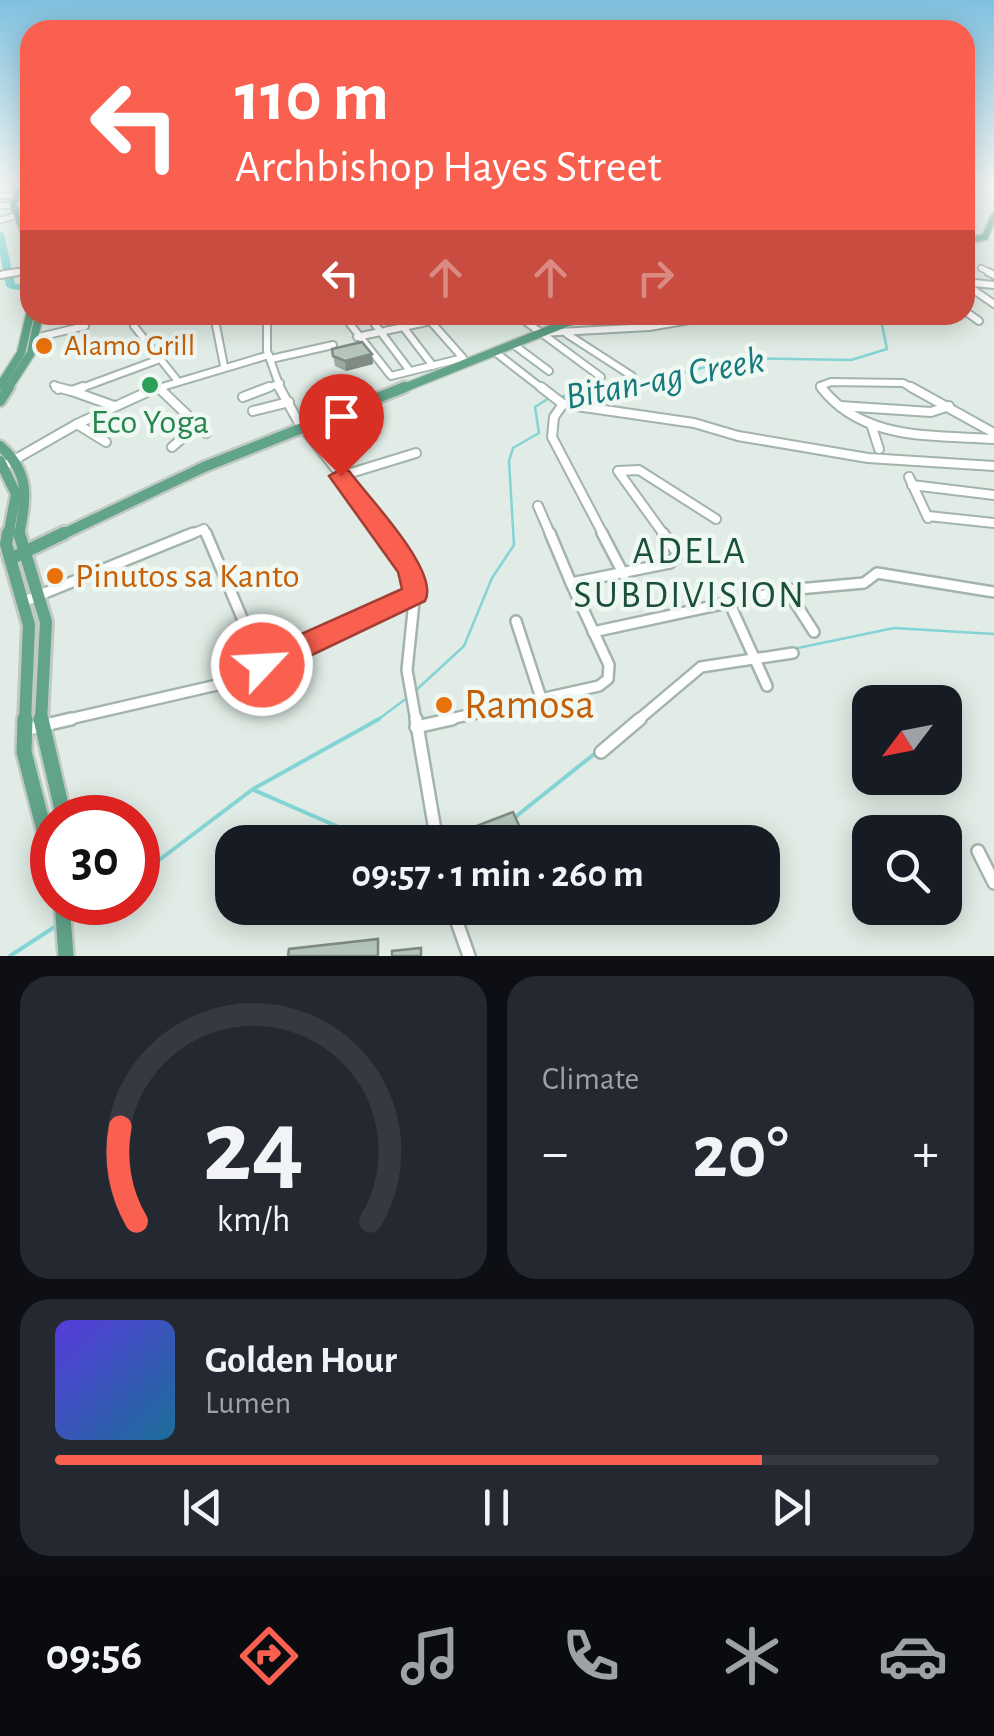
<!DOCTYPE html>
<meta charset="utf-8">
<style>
:root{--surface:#171b24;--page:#242831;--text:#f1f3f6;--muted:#9ea1a6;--line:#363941;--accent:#fa604f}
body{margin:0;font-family:"Alegreya Sans",sans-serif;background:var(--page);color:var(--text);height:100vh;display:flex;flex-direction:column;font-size:38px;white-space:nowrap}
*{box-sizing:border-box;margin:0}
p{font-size:32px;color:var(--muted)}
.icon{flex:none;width:55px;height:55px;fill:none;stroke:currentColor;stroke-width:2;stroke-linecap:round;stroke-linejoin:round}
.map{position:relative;height:956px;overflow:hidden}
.details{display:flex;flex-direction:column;gap:20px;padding:20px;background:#0d0f14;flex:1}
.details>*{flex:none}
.banner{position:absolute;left:20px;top:20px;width:955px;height:305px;border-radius:30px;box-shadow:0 5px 25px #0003;background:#fa604f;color:#fff;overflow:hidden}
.needle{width:65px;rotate:238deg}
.fabs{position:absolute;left:852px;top:685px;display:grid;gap:20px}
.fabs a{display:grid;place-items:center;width:110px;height:110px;border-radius:20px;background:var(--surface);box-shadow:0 5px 25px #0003;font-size:50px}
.speed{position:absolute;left:30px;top:795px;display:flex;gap:20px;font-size:50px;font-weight:700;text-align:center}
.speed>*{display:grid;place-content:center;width:130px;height:130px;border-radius:50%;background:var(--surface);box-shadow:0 5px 25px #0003;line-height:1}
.speed .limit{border:15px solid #d22;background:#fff;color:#111}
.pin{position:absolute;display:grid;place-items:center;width:85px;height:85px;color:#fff;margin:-102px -42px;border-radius:50% 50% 50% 0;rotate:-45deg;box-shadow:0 0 10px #0007}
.pin .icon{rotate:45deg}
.me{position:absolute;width:110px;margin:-55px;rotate:65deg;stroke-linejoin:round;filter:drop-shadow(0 0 8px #0008)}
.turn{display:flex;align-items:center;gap:35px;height:210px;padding:0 50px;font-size:45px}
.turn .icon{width:130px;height:130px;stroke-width:2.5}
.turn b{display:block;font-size:70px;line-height:85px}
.lanes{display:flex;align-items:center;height:95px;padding:0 50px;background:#0003;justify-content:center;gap:50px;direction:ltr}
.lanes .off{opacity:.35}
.big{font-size:75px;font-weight:700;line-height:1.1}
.details .widget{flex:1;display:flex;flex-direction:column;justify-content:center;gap:15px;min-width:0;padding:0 35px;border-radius:30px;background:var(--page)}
.details .dial{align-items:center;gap:0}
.dial svg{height:260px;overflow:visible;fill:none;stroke:var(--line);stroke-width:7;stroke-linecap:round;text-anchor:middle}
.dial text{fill:var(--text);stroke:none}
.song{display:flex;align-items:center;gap:30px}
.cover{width:120px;height:120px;border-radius:15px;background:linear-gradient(135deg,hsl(250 70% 55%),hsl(200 70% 35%))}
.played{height:10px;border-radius:5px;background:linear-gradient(90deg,var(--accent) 80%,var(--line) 80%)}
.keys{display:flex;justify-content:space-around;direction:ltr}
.heat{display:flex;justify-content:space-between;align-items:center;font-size:55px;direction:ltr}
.details .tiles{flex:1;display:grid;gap:20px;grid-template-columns:1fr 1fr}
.widget:last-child{grid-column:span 2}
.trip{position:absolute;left:215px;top:825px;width:565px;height:100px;border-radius:30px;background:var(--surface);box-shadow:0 5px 25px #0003;font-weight:700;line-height:100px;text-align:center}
.tabs{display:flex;height:160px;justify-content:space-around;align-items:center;background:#090b0e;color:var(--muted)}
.tabs .icon{width:70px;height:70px}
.tabs .on{color:var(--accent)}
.tabs b{font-size:45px;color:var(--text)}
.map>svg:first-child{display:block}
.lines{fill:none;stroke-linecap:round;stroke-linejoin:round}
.stream-far1{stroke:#84d4d5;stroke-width:2.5}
.stream{stroke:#84d4d5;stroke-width:4}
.river{fill:#84d4d5;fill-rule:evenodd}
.minor-far4-casing{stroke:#a2b4ab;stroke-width:8}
.minor-far3-casing{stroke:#a2b4ab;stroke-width:10}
.minor-far2-casing{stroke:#a2b4ab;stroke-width:12}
.minor-far1-casing{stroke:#a2b4ab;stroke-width:14}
.minor-casing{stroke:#a2b4ab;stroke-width:16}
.major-far4-casing{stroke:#c0c9c5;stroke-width:9}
.major-far3-casing{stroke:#c0c9c5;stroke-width:11}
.major-far2-casing{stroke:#c0c9c5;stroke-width:15}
.major-far1-casing{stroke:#c0c9c5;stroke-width:18}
.major-casing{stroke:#c0c9c5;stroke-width:20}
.minor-far4{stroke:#fff;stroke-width:5}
.minor-far3{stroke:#fff;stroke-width:6}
.minor-far2{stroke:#fff;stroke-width:8}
.minor-far1{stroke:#fff;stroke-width:9}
.minor{stroke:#fff;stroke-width:11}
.major-far4{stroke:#61a489;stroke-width:6}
.major-far3{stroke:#61a489;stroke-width:8}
.major-far2{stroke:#61a489;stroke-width:10}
.major-far1{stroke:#61a489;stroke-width:12}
.major{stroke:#61a489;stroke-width:15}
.wall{fill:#9caba3}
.shaded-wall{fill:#7f8b84}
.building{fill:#b5c7bd;stroke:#7f8b84;stroke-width:2.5}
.route{fill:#fa604f;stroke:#a23e33;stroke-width:2.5}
.food-dot{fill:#e8710a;stroke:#f0f8f3;stroke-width:4}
.leisure-dot{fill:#2e9e5b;stroke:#f0f8f3;stroke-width:4}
.labels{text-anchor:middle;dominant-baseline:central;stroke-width:9;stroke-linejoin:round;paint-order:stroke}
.far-food-label{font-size:30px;fill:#c56008;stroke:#f0f8f3;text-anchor:start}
.leisure-label{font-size:35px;fill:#27864d;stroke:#f0f8f3}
.food-label{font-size:35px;fill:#c56008;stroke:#f0f8f3;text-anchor:start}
.water-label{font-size:38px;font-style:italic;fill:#167a7c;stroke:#f0f8f3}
.neighbourhood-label{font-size:38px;letter-spacing:2.5px;fill:#1a503b;stroke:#f0f8f3}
.near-food-label{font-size:42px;fill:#c56008;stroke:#f0f8f3;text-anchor:start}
</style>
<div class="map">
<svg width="994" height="956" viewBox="0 0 994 956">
<rect width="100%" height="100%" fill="#e0ece5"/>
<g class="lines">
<g class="stream-far1">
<polyline points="557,397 630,388 737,358 851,360 887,349 880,315"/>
<polyline points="793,649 894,628 994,634"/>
<polyline points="413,693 464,646 492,578 514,545 509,461 513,448 539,433 535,407 549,398"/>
<polyline points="376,721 407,698"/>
</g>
<g class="stream">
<polyline points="254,790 373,842"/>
<polyline points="514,818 598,751"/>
<polyline points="446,842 460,838"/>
<polyline points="138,876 253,789 379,719"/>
<polyline points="72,917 96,902"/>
<polyline points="10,956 56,926"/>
</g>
<g class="river">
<polygon points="0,231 4,234 15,284 30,285 30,291 11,289 6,286 0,255"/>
<polygon points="77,315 87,315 91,320 90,322 82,322"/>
</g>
<g class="minor-far4-casing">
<g id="minor-far4">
<polyline points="0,196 15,195"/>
<polyline points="20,205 30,204"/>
<polyline points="0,206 13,205"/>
<polyline points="0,220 22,214"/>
<polyline points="981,268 993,274"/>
<polyline points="3,274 30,270"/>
</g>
</g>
<g class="minor-far3-casing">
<g id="minor-far3">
<polyline points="988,272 994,275"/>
<polyline points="0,275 18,272"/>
<polyline points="965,282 994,285"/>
<polyline points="965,284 994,304"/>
<polyline points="965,311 979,321"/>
<polyline points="214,315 224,366"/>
<polyline points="267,315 267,351 281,390"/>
<polyline points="343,315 391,376 463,358 425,315"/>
<polyline points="368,315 410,371"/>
<polyline points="394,315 433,366"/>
<polyline points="517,315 601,377"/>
<polyline points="939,315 945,319"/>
<polyline points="134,326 177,380"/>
<polyline points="541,333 649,327 719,315"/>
<polyline points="567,334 632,376"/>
<polyline points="357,337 431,321"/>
<polyline points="35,338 85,326"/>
<polyline points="514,345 549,371"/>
<polyline points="495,352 544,390"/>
<polyline points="271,359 333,345"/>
<polyline points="54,385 58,390"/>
<polyline points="76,390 160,359"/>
<polyline points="152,390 269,355"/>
<polyline points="263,390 280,383"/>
<polyline points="823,390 820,386 831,382 903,383 916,390"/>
</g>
</g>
<g class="minor-far2-casing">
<g id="minor-far2">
<polyline points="56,387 72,391 83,387"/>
<polyline points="158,387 206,433"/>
<polyline points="279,387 298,421 389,536"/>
<polyline points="541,387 563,404"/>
<path d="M821 387C862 441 932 435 994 439"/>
<polyline points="911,387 994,433"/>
<polyline points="72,391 114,406"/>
<polyline points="243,397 269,387"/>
<polyline points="563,404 694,423 738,436 868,458 994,466"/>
<polyline points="563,404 554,417 552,437 604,536"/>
<polyline points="840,406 931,412 949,406"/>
<polyline points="253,411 289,402"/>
<polyline points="77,424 106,442"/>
<polyline points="872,427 879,449"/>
<polyline points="172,447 198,425"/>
<polyline points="0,468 77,424 158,387"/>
<polyline points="341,476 416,453"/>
<polyline points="909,477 928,518"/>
<polyline points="912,485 994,495"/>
<polyline points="538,506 551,536"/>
<polyline points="928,516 994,523"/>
<polyline points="187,536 204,529 207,536"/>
<polyline points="665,536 618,471 639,470 716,519"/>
</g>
</g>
<g class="minor-far1-casing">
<g id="minor-far1">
<polyline points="206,533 262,665"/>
<polyline points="387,533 416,582 407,670 416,721"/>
<polyline points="550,533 571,583"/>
<polyline points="602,533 624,575"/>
<polyline points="787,590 814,632"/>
<polyline points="25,601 193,533"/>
<polyline points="729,602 767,686"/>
<polyline points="516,621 541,698"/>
<polyline points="593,632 787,590 864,583 877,573 994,592"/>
<polyline points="61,721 217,685 415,594"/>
<polyline points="441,721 599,686 608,679 609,665 571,583 670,563 678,554 663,533"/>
<polyline points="637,721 701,667 793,653"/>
</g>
</g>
<g class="minor-casing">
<g id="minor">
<polyline points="416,719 437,842"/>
<polyline points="416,727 452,719"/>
<polyline points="24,730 71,719"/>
<polyline points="601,752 640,719"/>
<polyline points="978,851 994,883"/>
<polyline points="452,908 469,956"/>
</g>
</g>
<g class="major-far4-casing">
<g id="major-far4">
<polyline points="22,183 13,205 30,248"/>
<polyline points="965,241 985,237 994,216"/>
</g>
</g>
<g class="major-far3-casing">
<g id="major-far3">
<polyline points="0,386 21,353 30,315"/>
<polyline points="7,390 31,353 39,315"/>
<polyline points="399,390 586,315"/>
</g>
</g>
<g class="major-far2-casing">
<g id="major-far2">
<polyline points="0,401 9,387"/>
<path d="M0 446C31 473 26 498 19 536"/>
<polyline points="0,461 16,494 8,536"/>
<polyline points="59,536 204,467 405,387"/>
</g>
</g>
<g class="major-far1-casing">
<g id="major-far1">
<polyline points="8,533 6,544 29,625 25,721"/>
<polyline points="19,533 46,622 41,721"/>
<polyline points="10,559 64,533"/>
</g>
</g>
<g class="major-casing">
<g id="major">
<polyline points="25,719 24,752 52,861"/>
<polyline points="41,719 64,818"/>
<polyline points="62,902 66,956"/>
</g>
</g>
<use href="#minor-far4" class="minor-far4"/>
<use href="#minor-far3" class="minor-far3"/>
<use href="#minor-far2" class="minor-far2"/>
<use href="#minor-far1" class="minor-far1"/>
<use href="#minor" class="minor"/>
<use href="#major-far4" class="major-far4"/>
<use href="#major-far3" class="major-far3"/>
<use href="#major-far2" class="major-far2"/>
<use href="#major-far1" class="major-far1"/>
<use href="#major" class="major"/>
</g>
<polygon class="wall" points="332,349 372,354 373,364 346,371 335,366"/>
<g class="shaded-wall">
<polygon points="372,354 373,364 346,371 345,361"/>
<polygon points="521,830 520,841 516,842 489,842"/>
</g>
<g class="building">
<polygon points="362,342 372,354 345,361 333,356 332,349"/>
<polygon points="513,812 521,830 489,842 465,842 461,832"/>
<polygon points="378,939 378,956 288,956 289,949"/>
<polygon points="421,948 421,956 392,956 392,951"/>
</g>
<linearGradient id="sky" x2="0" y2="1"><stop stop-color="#80c1e0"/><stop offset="0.58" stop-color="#f1f6f3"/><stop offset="1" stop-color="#f1f6f3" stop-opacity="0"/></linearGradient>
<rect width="994" height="316" fill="url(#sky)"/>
<path class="route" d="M341 469 349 471C368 497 441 572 425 601L272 674 262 677 252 674 247 665 252 656 402 589 398 572 329 476Z"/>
<g class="food-dot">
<circle cx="44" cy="346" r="10"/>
<circle cx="55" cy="576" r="10"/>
<circle cx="444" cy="705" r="10"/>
</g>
<circle class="leisure-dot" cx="150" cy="385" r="10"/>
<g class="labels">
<g class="far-food-label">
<text x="64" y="346">Alamo Grill</text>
</g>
<g class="leisure-label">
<text x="150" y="422">Eco Yoga</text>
</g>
<g class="food-label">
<text x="75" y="576">Pinutos sa Kanto</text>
</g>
<g class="water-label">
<text transform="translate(665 379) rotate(-11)">Bitan-ag Creek</text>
</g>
<g class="neighbourhood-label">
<text x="690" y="552">ADELA<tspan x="690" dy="44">SUBDIVISION</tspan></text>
</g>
<g class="near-food-label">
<text x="464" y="705">Ramosa</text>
</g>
</g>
</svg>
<div class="fabs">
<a><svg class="needle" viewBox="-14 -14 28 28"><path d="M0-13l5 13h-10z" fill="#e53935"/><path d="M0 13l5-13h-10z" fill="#9ea1a6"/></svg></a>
<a><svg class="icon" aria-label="search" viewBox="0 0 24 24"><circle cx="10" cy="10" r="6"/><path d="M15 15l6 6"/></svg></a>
</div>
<div class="speed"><div class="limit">30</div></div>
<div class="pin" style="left:341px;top:476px;background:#d93025"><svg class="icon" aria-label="arrive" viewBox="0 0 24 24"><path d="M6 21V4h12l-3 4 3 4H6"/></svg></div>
<svg class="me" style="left:262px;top:665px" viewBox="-20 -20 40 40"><circle r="17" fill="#fa604f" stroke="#fff" stroke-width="3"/><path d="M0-11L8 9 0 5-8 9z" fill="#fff"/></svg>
<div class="trip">09:57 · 1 min · 260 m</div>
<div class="banner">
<div class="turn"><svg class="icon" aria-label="left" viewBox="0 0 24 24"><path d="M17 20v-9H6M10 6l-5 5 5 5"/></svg><div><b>110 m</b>Archbishop Hayes Street</div></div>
<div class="lanes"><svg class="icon" aria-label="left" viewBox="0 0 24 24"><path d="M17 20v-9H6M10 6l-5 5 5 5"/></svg><svg class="icon off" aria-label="ahead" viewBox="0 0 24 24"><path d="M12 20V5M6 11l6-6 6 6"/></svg><svg class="icon off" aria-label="ahead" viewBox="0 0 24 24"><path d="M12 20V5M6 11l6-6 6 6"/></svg><svg class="icon off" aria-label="right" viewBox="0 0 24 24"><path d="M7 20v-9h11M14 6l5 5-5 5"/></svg></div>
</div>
</div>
<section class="details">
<div class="tiles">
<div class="widget dial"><svg viewBox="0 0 100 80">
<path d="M14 69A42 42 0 1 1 86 69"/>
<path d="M14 69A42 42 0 0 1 9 40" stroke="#fa604f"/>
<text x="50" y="56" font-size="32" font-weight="700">24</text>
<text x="50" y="72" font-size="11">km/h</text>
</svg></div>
<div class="widget"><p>Climate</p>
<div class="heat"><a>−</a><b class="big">20°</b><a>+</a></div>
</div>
<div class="widget">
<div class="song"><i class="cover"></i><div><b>Golden Hour</b><p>Lumen</p></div></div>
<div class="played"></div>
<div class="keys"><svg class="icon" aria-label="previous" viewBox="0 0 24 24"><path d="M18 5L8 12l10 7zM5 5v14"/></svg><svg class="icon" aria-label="pause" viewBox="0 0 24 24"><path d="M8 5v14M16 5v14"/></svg><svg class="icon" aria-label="next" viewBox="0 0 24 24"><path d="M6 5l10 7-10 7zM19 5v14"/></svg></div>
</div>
</div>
</section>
<nav class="tabs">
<b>09:56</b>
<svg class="icon on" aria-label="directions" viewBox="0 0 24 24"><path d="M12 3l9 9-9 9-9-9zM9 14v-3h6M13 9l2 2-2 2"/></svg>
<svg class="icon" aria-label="music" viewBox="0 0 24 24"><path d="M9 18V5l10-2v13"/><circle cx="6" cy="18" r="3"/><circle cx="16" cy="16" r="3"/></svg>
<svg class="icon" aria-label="phone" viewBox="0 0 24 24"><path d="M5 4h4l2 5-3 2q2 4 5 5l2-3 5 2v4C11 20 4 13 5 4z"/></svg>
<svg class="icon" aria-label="climate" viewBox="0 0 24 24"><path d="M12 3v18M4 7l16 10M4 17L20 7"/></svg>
<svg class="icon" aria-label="car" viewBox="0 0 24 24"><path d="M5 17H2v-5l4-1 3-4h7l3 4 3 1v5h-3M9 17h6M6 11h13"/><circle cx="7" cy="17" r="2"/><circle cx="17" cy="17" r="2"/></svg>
</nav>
